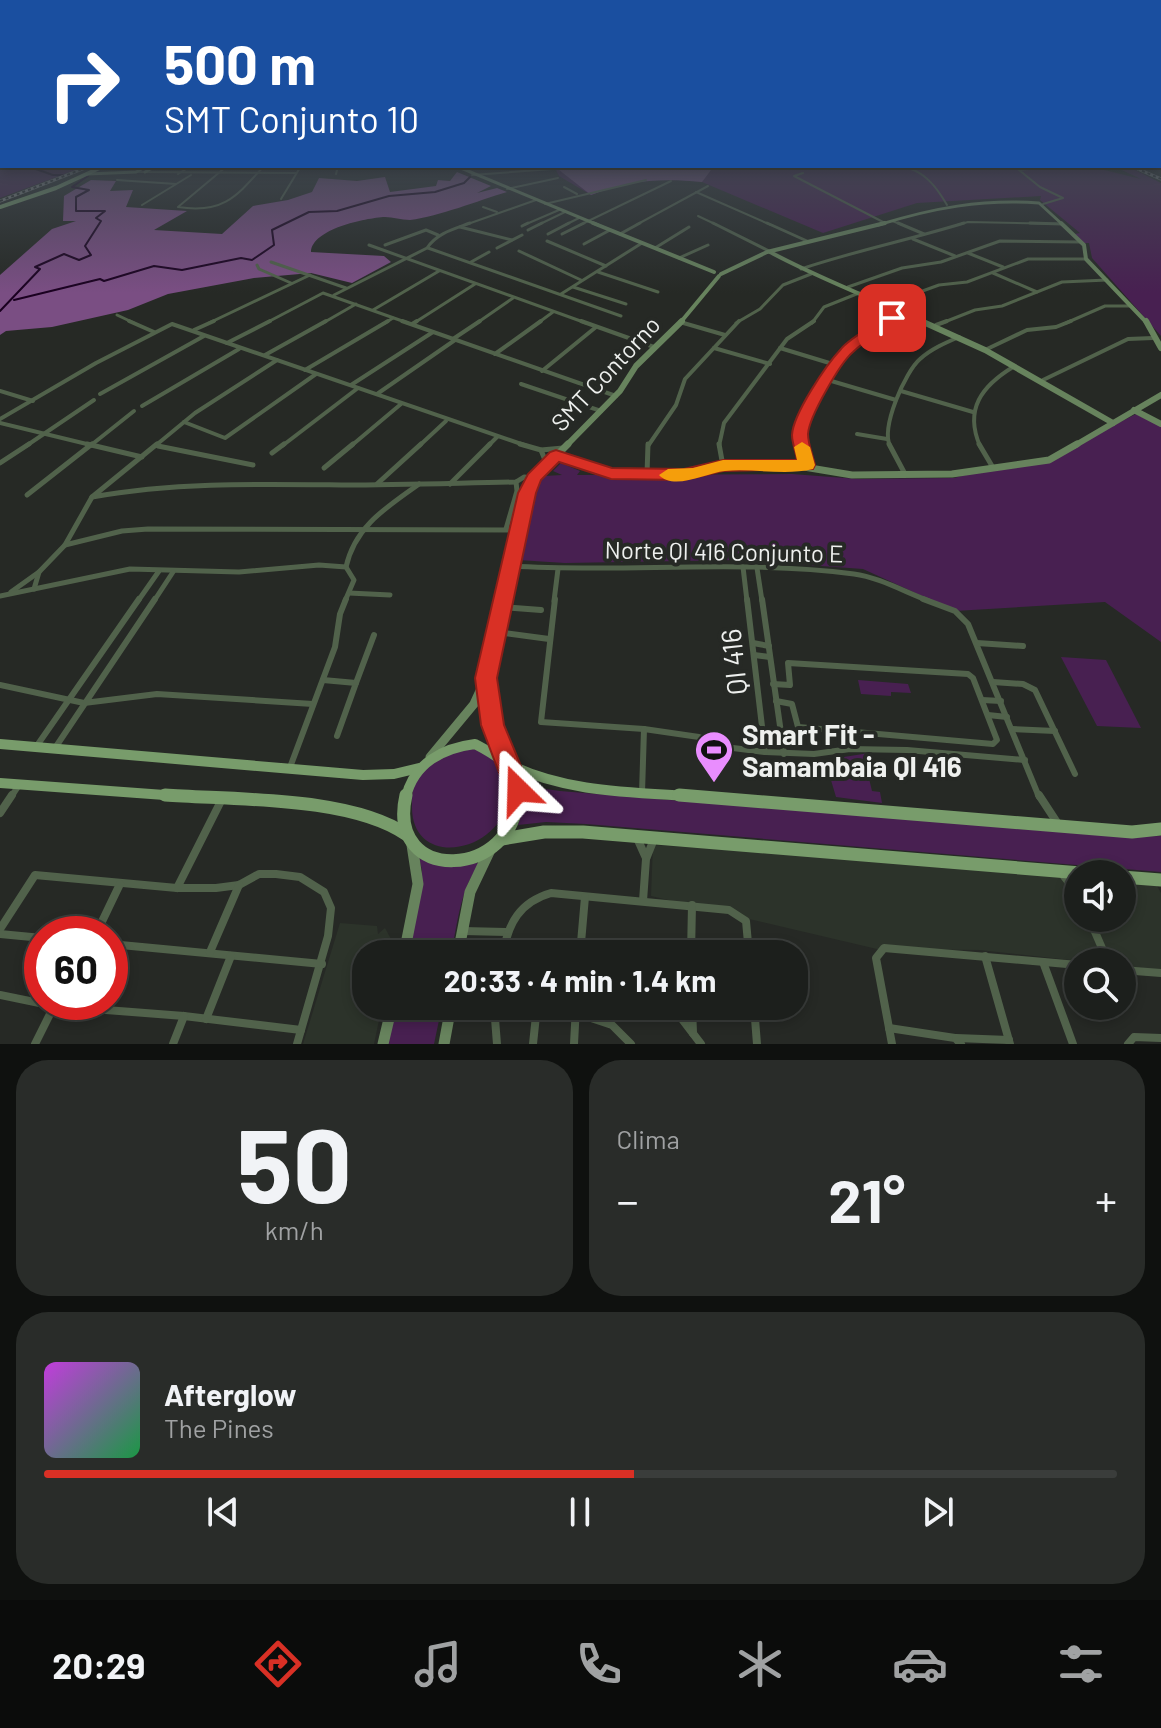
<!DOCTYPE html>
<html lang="pt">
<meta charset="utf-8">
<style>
:root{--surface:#1c1f1c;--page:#292c29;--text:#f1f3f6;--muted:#a0a2a3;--line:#3a3d3b;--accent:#d93025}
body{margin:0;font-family:Barlow,sans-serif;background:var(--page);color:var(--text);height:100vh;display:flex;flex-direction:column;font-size:30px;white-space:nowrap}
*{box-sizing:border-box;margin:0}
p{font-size:26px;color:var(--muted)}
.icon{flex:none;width:44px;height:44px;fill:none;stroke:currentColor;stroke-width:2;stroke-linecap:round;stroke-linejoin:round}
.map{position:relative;height:1044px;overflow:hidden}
.side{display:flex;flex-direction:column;gap:16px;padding:16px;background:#0f110f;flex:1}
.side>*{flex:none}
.hud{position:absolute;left:0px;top:0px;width:1162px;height:168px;box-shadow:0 4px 12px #0003,0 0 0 2px var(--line);background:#1a4fa0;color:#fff;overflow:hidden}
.buttons{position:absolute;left:1064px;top:860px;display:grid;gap:16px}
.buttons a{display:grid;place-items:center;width:72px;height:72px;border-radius:50%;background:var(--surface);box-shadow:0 4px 12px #0003,0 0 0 2px var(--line);font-size:40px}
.speed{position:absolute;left:24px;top:916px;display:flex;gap:16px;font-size:40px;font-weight:700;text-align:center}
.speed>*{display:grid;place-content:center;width:104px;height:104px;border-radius:50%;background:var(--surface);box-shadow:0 4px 12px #0003,0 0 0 2px var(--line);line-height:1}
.speed .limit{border:12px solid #d22;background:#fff;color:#111}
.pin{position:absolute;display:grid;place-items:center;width:68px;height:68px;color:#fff;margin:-34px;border-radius:16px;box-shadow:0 4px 12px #0006}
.me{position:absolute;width:88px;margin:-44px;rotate:338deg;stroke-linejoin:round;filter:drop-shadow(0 0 6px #0008)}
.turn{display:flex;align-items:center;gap:28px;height:168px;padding:0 32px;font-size:36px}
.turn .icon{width:104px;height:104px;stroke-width:2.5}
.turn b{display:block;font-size:56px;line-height:68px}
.big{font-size:60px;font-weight:700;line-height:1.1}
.side .tile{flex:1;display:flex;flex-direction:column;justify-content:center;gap:12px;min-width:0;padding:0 28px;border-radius:32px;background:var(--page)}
.side .dial{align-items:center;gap:0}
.dial b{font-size:104px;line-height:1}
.song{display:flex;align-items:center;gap:24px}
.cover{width:96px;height:96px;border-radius:12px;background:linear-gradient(135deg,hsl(290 70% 55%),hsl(140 70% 35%))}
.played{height:8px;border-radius:4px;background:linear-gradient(90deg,var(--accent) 55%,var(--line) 55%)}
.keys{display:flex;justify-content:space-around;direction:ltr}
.heat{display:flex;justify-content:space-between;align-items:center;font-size:44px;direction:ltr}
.side .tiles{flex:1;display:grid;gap:16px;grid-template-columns:1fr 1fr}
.tile:last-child{grid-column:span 2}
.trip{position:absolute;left:352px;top:940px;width:456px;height:80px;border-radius:32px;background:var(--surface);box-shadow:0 4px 12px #0003,0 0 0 2px var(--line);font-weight:700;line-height:80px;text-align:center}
.dock{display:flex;height:128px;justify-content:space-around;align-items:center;background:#0b0c0b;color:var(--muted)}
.dock .icon{width:56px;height:56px}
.dock .current{color:var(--accent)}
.dock b{font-size:36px;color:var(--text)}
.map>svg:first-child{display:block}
.built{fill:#2c332a;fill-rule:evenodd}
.green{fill:#482051}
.forest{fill:#7a4e83}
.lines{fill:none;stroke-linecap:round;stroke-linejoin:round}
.stream{stroke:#1a0020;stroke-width:2}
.street-far5{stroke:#51624b;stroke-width:2}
.street-far4{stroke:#51624b;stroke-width:3}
.street-far3{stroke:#51624b;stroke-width:4}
.street-far2{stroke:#51624b;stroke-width:5}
.street-far1{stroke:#51624b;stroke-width:6}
.street{stroke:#51624b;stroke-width:8}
.secondary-far5{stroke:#67835d;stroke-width:3}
.secondary-far4{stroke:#67835d;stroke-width:4}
.secondary-far3{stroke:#67835d;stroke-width:6}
.secondary-far2{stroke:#67835d;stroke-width:7}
.secondary-far1{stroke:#67835d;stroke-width:9}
.secondary{stroke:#67835d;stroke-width:11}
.primary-far2{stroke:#789c6b;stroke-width:4}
.primary-far1{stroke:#789c6b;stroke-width:10}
.primary{stroke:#789c6b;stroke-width:13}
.rail-casing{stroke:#848784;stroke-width:3}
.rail{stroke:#262925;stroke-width:2;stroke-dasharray:3;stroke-linecap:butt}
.route{fill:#d93025;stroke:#8d1f18;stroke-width:2}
.slow{fill:#f59e0b}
.labels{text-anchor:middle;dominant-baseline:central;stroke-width:8;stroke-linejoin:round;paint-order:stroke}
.street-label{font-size:24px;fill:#eef0ee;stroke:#262925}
.near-street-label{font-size:28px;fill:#eef0ee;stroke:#262925}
.near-poi-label{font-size:28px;font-weight:bold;fill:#eef0ee;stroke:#262925;text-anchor:start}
</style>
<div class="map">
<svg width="1161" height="1044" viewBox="0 0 1161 1044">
<rect width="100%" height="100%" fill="#262925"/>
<g class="built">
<path d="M653 845 1151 875 1161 893V970L1122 966V962H1088L979 950 877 949 651 896ZM1078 874H1122V918H1078Z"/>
<polygon points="340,923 377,926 378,934 385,928 391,939 384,945 386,949 395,951 395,954 366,954 366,1006 382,1006 374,1044 303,1044"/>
</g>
<g class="green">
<polygon points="0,147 2,166 86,166 0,198"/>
<polygon points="554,166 1027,166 1030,168 1028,166 1088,166 1141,179 1113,166 1127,166 1161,183 1161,336 1092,258 1089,243 1083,243 1075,234 1080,233 1040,200 1041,196 917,203 823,233 702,182 662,178 634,180 591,195 559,176"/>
<path d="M1136 414 1161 426V642L1105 602 955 611 863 569 739 560 565 563 518 560C523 533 525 497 544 476L562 475 553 471 561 463 580 471 577 475 792 474 858 479 954 478 994 468 1038 464Z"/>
<polygon points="1061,657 1106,660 1141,728 1097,726"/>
<polygon points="858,680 908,684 911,693 891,692 891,696 861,694"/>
<path d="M477 748C498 761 514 772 508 800 498 855 410 869 412 805 412 793 412 786 419 776 423 770 428 761 435 758 447 753 463 751 477 748Z"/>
<polygon points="869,753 875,770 867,770 872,791 880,792 882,803 836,797 825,760"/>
<polygon points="525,779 539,788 560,791 1121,837 1161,836 1161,872 586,824 546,822 518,825 526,797"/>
<path d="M418 854C439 870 456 867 481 862 460 888 458 922 451 954H408L422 870Z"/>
<polygon points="396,1006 442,1006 434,1044 388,1044"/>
</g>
<g class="forest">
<path d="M554 166H699L711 170 702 182C661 178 629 180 591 195Z"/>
<path d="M457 172 491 186 477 193 497 188 507 192C477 201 440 216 410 220 401 220 393 217 385 217 365 218 312 229 311 252L384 256 391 262 352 283 311 273 254 278 168 294 128 310 52 327 6 331 0 335V275L52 229 76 221H63L64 196 91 180 116 181 110 191 133 190 126 207 187 211 154 230 222 234 253 206 288 200 312 192 319 178 357 181 385 177 390 192 436 186 438 180 450 181Z"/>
</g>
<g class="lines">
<g class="stream">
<polyline points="27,166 53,175 66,175"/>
<polyline points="14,300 100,279 104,281 154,266 182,270 241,258 252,260 274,245 272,230 309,212 337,211 389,196 435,192 464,183 470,177"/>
<polyline points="0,311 40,269 35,267 64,254 79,260 91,255 85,246 101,221 96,218 105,211 76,211 76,197 89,190 72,187 88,176"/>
</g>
<g class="street-far5">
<path d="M227 166 178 207C223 214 236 197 264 166"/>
<path d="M903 166C925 172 936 186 947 205"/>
<polyline points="1028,166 1030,169 1019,170 1040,187 1063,198 1043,204"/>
<polyline points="1156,166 1161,166"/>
<polyline points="136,172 296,173"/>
<polyline points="803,173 794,176 885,223"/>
<polyline points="178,174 191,166"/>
<polyline points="336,174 338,166"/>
<polyline points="472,175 552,169"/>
<polyline points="117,180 176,184"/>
<polyline points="564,187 577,194"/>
<polyline points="507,189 558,178"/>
<polyline points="696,192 771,225"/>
<polyline points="281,199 301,166"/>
<polyline points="545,204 646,180"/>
<polyline points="142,205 191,175"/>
<polyline points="483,207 497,212"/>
<polyline points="698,216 717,225"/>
<polyline points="892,221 903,225"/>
<polyline points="465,225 536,200"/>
<polyline points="524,225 559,210"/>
<polyline points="538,225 565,212"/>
<polyline points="565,225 579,218"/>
<polyline points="580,225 671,181"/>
<polyline points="636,225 708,186"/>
<polyline points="957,225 968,222 1062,224"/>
</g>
<g class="street-far4">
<polyline points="713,223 769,251"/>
<polyline points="767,223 807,241"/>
<polyline points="898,223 924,234"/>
<polyline points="1030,223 1062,224"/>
<polyline points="522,226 528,223"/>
<polyline points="460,227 512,240"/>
<polyline points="528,230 542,223"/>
<polyline points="548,234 569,223"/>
<polyline points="562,234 584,223"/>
<polyline points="620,234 640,223"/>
<polyline points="913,239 955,256"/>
<polyline points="547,241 606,266"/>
<polyline points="584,244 610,230"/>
<polyline points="369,245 586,323"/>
<polyline points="385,245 426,230 438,235"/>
<polyline points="428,248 621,316"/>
<polyline points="497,248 522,235"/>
<polyline points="655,248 689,227"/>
<polyline points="519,251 581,280"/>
<polyline points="968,253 1003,267"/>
<polyline points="679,258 708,245"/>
<polyline points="271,262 346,288"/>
<polyline points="471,262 489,252"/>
<polyline points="257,265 259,269 291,283"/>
<path d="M801 269C854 251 909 240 964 223"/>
<polyline points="598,272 658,292"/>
<polyline points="993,273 1037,292"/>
<polyline points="573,287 626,304"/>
<polyline points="848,287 902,268 941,262 1000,241 1081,242"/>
<polyline points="561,294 642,243"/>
<path d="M334 295 427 248C437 233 454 229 470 223"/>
<polyline points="884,305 939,285 967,282 1028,259 1086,259"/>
<polyline points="373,310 439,271"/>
<polyline points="117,315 134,323"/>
<polyline points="209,323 310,275"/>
<polyline points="266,323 323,293 408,323"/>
<polyline points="323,323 356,304"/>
<polyline points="385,323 393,318"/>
<polyline points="414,323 475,284"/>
<polyline points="477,323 513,298"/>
<polyline points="538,323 553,312"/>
<polyline points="736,323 760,309 783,285 811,274"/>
<polyline points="812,323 824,307 859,293"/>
<polyline points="885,323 901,314"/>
<polyline points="942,323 975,310 1002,306 1062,282 1107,280"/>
<polyline points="1066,323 1105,306 1131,306"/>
</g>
<g class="street-far3">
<polyline points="129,321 154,332"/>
<polyline points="402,321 616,396"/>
<polyline points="581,321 654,347"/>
<polyline points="680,322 725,335"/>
<polyline points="412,324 417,321"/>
<polyline points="936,325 947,321"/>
<polyline points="194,330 214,321"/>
<polyline points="453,339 480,321"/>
<polyline points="227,343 270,321"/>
<polyline points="714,348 770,364"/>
<polyline points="780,348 836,365"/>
<polyline points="985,350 1027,330 1056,327 1071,321"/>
<polyline points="495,354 541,321"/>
<polyline points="265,355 326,321"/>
<polyline points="305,370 388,321"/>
<polyline points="542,371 596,327"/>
<polyline points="828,380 896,400"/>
<polyline points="1043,380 1128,339 1153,338"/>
<polyline points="521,384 601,411"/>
<polyline points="351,385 433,332"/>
<polyline points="0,391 33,401"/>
<polyline points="901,391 973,412"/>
<polyline points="100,394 204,336"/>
<polyline points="377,394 455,340"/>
<polyline points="142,406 239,349"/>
<polyline points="0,419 96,363 172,324 527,446"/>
<polyline points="184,422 225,438 316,374"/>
<polyline points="0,423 95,446"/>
<polyline points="857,434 887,439"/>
<polyline points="26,446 94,400"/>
<polyline points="90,446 134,411"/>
<polyline points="155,446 195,413 277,360"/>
<polyline points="282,446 358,388"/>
<polyline points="351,446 401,404"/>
<polyline points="419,446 446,421"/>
<polyline points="488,446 497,437"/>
<polyline points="648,446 676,405 685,379 739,321"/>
<polyline points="719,446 724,423 787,339 814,321"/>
<path d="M801 446C797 420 828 369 847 350 859 339 874 329 888 321"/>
<path d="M890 446C881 427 905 372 920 359 931 349 945 343 959 337"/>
<path d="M980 446C964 409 982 386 1013 367"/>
</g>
<g class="street-far2">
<polyline points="87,444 142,457"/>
<path d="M157 444 92 497C176 482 259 484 344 485 401 485 459 483 516 482L524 477 534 478"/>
<polyline points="520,444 541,450 563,448"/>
<polyline points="719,444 723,466"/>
<polyline points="801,444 807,465"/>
<polyline points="889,444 905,474"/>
<polyline points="979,444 992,466"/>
<polyline points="158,446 253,465"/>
<polyline points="541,450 547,465"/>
<polyline points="272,453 284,444"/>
<polyline points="0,463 29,444"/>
<polyline points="324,468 353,444"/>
<polyline points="647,474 648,444"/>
<polyline points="377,484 421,444"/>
<polyline points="450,484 490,444"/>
<polyline points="27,495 92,444"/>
<polyline points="506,529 517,491 516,482"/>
<polyline points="65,545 122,531 148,529 518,530"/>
<path d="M511 566C625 573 740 559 854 574 878 577 905 592 929 601"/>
<path d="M346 567C355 526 387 507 419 484"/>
<polyline points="743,567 747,601"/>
<polyline points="757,568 762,601"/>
<polyline points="34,589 39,572 65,545 92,497"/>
<polyline points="11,592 39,572"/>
<polyline points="349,593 390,595"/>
<polyline points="0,596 130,569 239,572 319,565 346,567 354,580 345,601"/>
<polyline points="138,601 159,571"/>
<polyline points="154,601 173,572"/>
<polyline points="554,601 558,569"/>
</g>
<g class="street-far1">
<polyline points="555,599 541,722 644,729 699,737 733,748 765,752 814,754 850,749 907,750 1025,760"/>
<polyline points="747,599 765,752"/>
<polyline points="762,599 784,754"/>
<polyline points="923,599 955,611 968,624 1039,797"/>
<polyline points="502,607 541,610"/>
<polyline points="497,632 549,639"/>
<polyline points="753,643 769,646"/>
<polyline points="977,643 1023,646"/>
<polyline points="754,655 770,657"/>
<polyline points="323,680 356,683 337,736"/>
<polyline points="993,682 1023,684 1035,690 1075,774"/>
<polyline points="356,683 374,635"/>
<polyline points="773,684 790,685 788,663 968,674 973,678 997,740 993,744 798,727 792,704 776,701"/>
<polyline points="0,685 84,703 157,694 313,704"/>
<polyline points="982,700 1001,701"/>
<polyline points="988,715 1007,717"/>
<polyline points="1012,729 1055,731"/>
<polyline points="36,747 139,599"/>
<polyline points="55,748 155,599"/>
<polyline points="289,770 335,647 340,614 346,599"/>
<polyline points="642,793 644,729"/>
<polyline points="11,797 19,785"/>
</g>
<g class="street">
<polyline points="1039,795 1058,824"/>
<polyline points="0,813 12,795"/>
<polyline points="637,838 646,858"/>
<polyline points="1063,875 1078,894"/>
<polyline points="177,888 221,801"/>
<polyline points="643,901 646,859 654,839"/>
<polyline points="1089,918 1108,962"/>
<polyline points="0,929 35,875 177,888 216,888 239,885 259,874 276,874 300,877 324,892 331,908 328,936 297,1044"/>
<polyline points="463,931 506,932"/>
<polyline points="0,934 42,938"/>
<polyline points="96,934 120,884"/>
<polyline points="110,944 322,964"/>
<polyline points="210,952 239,885"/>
<path d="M503 954C508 923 520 902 551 893L729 910 746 921 749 954"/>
<polyline points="580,954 585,897"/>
<polyline points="691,954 692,905"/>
<polyline points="985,956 1010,1044"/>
<polyline points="110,960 114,944"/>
<polyline points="1043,962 1073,1044"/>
<polyline points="1122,970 1161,973"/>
<polyline points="0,995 54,1006 184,1016 301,1030"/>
<polyline points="494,1006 497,1044"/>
<polyline points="672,1006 701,1044"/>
<polyline points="692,1006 693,1033"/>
<polyline points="754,1006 757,1044"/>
<polyline points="576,1013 612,1025 631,1044"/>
<polyline points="206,1019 231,956"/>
<polyline points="889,1028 955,1038 961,1044"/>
<polyline points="956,1038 1009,1040"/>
<polyline points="35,1044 54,1006"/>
<polyline points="173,1044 184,1016"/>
<polyline points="533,1044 537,1006"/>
<polyline points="574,1044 576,1006"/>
<polyline points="892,1044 876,958 884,948 1078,965"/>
<polyline points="1128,1044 1134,1037 1161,1038"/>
</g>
<g class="secondary-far5">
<polyline points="456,166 598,225"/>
<polyline points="145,172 156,166"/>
<polyline points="87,174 136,172 147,166"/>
<path d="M878 225C933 208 981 199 1039 203L1063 225"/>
</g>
<g class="secondary-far4">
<polyline points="593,223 714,272"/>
<polyline points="1061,223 1084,245 1086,259 1147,323"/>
<path d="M770 252C820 279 874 299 926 323"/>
<polyline points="721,274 767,252 885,223"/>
<polyline points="680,323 719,276"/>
</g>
<g class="secondary-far3">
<polyline points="921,321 985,350 1113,423"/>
<polyline points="1146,321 1161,348"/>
<polyline points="1134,410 1161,424"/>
<polyline points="566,446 620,391 636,366 682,321"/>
<polyline points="1074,446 1161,395"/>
</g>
<g class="secondary-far2">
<polyline points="556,455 611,474 684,475 723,466 792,465 852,475 952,474 1049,460 1077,444"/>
<polyline points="503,601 533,479 568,444"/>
</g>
<g class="secondary-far1">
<polyline points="486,684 493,725 506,762"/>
<polyline points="430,757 474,704 486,678 503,599"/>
</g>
<g class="secondary">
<polyline points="404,954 418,884 412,845"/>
<polyline points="458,954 470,892 490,850"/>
<polyline points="383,1044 392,1006"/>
<polyline points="444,1044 451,1006"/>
</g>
<polyline class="primary-far2" points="0,207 56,188 104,166"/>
<g class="primary-far1">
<polyline points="0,744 363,775 394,774 419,768"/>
<path d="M508 764C569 794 637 792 704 797"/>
<polyline points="0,783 192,797"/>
<path d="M406 797C414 763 443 748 475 744 500 757 517 767 517 797"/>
</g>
<g class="primary">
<path d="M165 795C234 800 351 796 407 835"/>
<path d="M406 795C385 886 517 879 517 795"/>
<polyline points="679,795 1132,832 1161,829"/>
<polyline points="502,839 544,832 583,832 1093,874"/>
<polyline points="1122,877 1161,880"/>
</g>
<g class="rail-casing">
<g id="rail">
<polyline points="1131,166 1161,179"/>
<polyline points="0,201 90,166"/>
</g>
</g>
<use href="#rail" class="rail"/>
</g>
<linearGradient id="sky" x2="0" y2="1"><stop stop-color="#151714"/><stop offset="0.5" stop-color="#414951"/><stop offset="1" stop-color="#414951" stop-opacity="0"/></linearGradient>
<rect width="1161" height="293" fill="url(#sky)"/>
<path class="route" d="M892 315 898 318C884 330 866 339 853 352 840 363 809 417 808 434 808 444 813 456 815 465L813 469 723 471 684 480 611 479 559 462 541 480 536 493 497 678 504 725 531 790 527 799 518 803 509 799 481 725 475 678 518 493 528 474 550 452 556 450 612 468 684 469 723 460H797C796 452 792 443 792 435 793 414 826 365 841 349 847 341 882 318 892 315Z"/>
<path class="slow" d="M802 442 810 447 815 465 813 469C785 476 753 468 725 471 706 473 674 491 659 475L668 469 693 468 723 460H797L794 447Z"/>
<defs>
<g id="stadium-pin" transform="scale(2)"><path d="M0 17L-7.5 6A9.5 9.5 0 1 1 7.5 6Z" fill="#e98dfe" stroke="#262925"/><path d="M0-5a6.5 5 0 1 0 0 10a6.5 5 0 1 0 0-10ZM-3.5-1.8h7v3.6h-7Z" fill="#111"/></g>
</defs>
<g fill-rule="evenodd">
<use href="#stadium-pin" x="714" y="750"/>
</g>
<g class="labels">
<g class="street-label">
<text transform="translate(605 373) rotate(-47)">SMT Contorno</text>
<text transform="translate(724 551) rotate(1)">Norte QI 416 Conjunto E</text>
</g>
<g class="near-street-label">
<text transform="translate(733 662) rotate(-96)">QI 416</text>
</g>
<g class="near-poi-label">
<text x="742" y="734">Smart Fit -<tspan x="742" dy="32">Samambaia QI 416</tspan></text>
</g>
</g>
</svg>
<div class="buttons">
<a><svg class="icon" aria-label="sound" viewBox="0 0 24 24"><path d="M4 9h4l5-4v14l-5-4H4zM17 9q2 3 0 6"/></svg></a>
<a><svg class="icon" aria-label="search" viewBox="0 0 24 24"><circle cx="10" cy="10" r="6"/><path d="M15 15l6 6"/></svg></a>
</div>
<div class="speed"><div class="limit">60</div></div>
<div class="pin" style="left:892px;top:318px;background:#d93025"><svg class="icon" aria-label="arrive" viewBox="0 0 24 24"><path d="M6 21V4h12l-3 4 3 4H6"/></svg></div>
<svg class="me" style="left:518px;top:790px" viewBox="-20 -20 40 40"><path d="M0-17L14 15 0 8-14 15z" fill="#d93025" stroke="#fff" stroke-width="4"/></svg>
<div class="trip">20:33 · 4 min · 1.4 km</div>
<div class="hud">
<div class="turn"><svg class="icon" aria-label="right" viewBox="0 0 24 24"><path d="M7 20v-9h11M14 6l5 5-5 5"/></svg><div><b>500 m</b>SMT Conjunto 10</div></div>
</div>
</div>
<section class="side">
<div class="tiles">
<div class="tile dial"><b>50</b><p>km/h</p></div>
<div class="tile"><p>Clima</p>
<div class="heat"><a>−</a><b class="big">21°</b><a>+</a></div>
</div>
<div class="tile">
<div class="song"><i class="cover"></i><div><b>Afterglow</b><p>The Pines</p></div></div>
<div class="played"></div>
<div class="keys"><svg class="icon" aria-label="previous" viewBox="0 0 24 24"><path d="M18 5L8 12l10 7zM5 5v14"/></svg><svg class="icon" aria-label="pause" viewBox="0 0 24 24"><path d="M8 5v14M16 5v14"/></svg><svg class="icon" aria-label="next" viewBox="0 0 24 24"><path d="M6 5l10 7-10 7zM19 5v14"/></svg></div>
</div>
</div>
</section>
<nav class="dock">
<b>20:29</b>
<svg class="icon current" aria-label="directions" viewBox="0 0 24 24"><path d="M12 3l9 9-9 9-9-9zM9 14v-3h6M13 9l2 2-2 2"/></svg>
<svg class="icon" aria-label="music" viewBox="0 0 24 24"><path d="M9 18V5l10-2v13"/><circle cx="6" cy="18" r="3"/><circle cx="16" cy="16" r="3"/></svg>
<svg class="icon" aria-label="phone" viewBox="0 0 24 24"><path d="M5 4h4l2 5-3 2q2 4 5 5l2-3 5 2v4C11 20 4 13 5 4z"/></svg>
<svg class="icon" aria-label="climate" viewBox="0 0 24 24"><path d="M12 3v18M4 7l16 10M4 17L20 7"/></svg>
<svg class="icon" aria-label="car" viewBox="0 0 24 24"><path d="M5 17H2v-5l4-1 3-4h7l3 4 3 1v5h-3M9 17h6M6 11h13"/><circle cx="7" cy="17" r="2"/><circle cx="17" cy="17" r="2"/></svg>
<svg class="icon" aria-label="filters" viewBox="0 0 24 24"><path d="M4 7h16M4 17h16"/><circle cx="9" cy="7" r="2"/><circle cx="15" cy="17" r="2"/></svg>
</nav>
